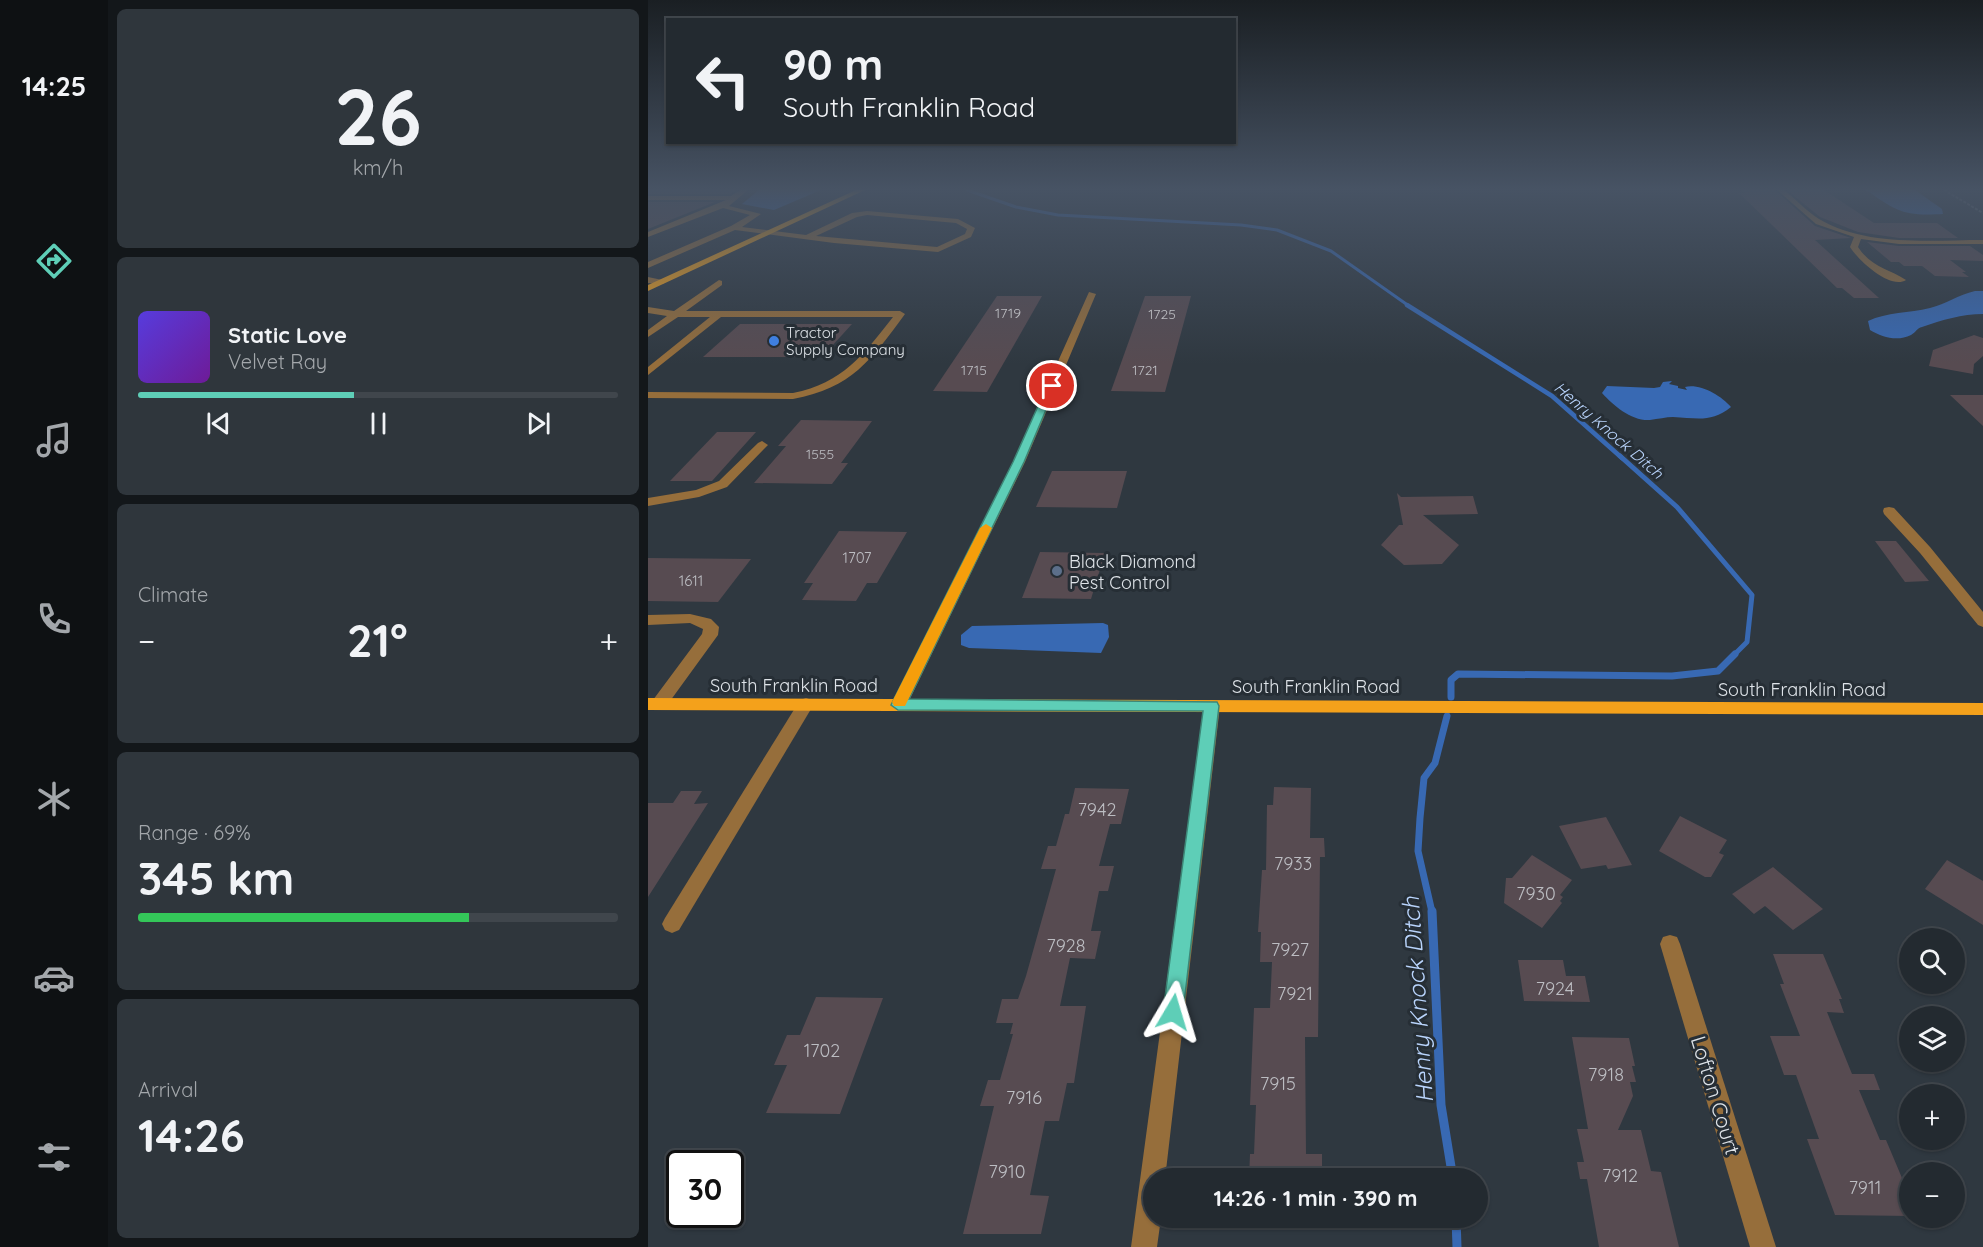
<!DOCTYPE html>
<meta charset="utf-8">
<style>
:root{--surface:#232a30;--page:#2f363c;--text:#f1f3f6;--muted:#a3a7ab;--line:#40464c;--accent:#5eceb7}
body{margin:0;font-family:Quicksand,sans-serif;background:var(--page);color:var(--text);height:100vh;display:flex;flex-direction:column;font-size:22px;white-space:nowrap}
*{box-sizing:border-box;margin:0}
p{font-size:20px;color:var(--muted)}
.icon{flex:none;width:33px;height:33px;fill:none;stroke:currentColor;stroke-width:2;stroke-linecap:round;stroke-linejoin:round}
.map{position:relative;flex:1;overflow:hidden}
.sheet{display:flex;flex-direction:column;gap:9px;padding:9px;background:#13171a;width:540px}
.sheet>*{flex:none}
.top-card{position:absolute;left:18px;top:18px;width:570px;height:126px;border-radius:0px;box-shadow:0 2px 4px #0004,0 0 0 2px var(--line);background:#232a30;color:var(--text);overflow:hidden}
.buttons{position:absolute;left:1251px;top:928px;display:grid;gap:12px}
.buttons a{display:grid;place-items:center;width:66px;height:66px;border-radius:50%;background:var(--surface);box-shadow:0 2px 4px #0004,0 0 0 2px var(--line);font-size:30px}
.speed{position:absolute;left:18px;top:1150px;display:flex;gap:12px;font-size:30px;font-weight:700;text-align:center}
.speed>*{display:grid;place-content:center;width:78px;height:78px;border-radius:50%;background:var(--surface);box-shadow:0 2px 4px #0004,0 0 0 2px var(--line);line-height:1}
.speed .limit{border:3px solid #111;border-radius:9px;background:#fff;color:#111}
.pin{position:absolute;display:grid;place-items:center;width:51px;height:51px;color:#fff;margin:-26px;border:3px solid #fff;border-radius:50%;box-shadow:0 2px 6px #0007}
.me{position:absolute;width:66px;margin:-33px;rotate:7deg;stroke-linejoin:round;filter:drop-shadow(0 0 4px #0008)}
.turn{display:flex;align-items:center;gap:21px;height:126px;padding:0 18px;font-size:27px}
.turn .icon{width:78px;height:78px;stroke-width:2.5}
.turn b{display:block;font-size:42px;line-height:51px}
.big{font-size:45px;font-weight:700;line-height:1.1}
.sheet .card{flex:1;display:flex;flex-direction:column;justify-content:center;gap:9px;min-width:0;padding:0 21px;border-radius:9px;background:var(--page)}
.sheet .dial{align-items:center;gap:0}
.dial b{font-size:78px;line-height:1}
.song{display:flex;align-items:center;gap:18px}
.cover{width:72px;height:72px;border-radius:9px;background:linear-gradient(135deg,hsl(250 70% 55%),hsl(280 70% 35%))}
.played{height:6px;border-radius:3px;background:linear-gradient(90deg,var(--accent) 45%,var(--line) 45%)}
.keys{display:flex;justify-content:space-around;direction:ltr}
.heat{display:flex;justify-content:space-between;align-items:center;font-size:33px;direction:ltr}
.charge{height:9px;border-radius:4px;background:linear-gradient(90deg,#34c759 69%,var(--line) 0)}
.trip{position:absolute;left:495px;top:1168px;width:345px;height:60px;border-radius:30px;background:var(--surface);box-shadow:0 2px 4px #0004,0 0 0 2px var(--line);font-weight:700;line-height:60px;text-align:center}
main{display:flex;flex:1;min-height:0}
.dock{display:flex;flex-direction:column;width:108px;justify-content:space-around;align-items:center;background:#0e1113;color:var(--muted)}
.dock .icon{width:42px;height:42px}
.dock .active{color:var(--accent)}
.dock b{font-size:27px;color:var(--text)}
.map>svg:first-child{display:block}
.water{fill:#3869b3}
.lines{fill:none;stroke-linecap:round;stroke-linejoin:round}
.stream-far4{stroke:#3869b3;stroke-width:3}
.stream-far3{stroke:#3869b3;stroke-width:4.5}
.stream-far2{stroke:#3869b3;stroke-width:5}
.stream-far1{stroke:#3869b3;stroke-width:7}
.stream{stroke:#3869b3;stroke-width:9}
.building{fill:#574b51}
.path{stroke:#697077;stroke-width:2;stroke-dasharray:3 1.5;stroke-linecap:butt}
.minor{fill:#966e3b;fill-rule:evenodd}
.major{fill:#f4a11b;fill-rule:evenodd}
.route{fill:#5eceb7;stroke:#3d8677;stroke-width:1.5}
.slow{fill:#f59e0b}
.shop-dot{fill:#3f7fe0;stroke:#262e35;stroke-width:2}
.service-dot{fill:#5c6f8a;stroke:#262e35;stroke-width:2}
.labels{text-anchor:middle;dominant-baseline:central;stroke-width:6;stroke-linejoin:round;paint-order:stroke}
.far-number-label{font-size:14px;fill:#bcbdc2}
.far-poi-label{font-size:15px;fill:#dee3e8;stroke:#262e35;text-anchor:start}
.number-label{font-size:15px;fill:#bcbdc2}
.far-water-label{font-size:16px;font-style:italic;fill:#b9d4fc;stroke:#262e35}
.poi-label{font-size:18px;fill:#dee3e8;stroke:#262e35;text-anchor:start}
.street-label{font-size:18px;fill:#dee3e8;stroke:#262e35}
.near-number-label{font-size:18px;fill:#bcbdc2}
.near-street-label{font-size:21px;fill:#dee3e8;stroke:#262e35}
.near-water-label{font-size:24px;font-style:italic;fill:#b9d4fc;stroke:#262e35}
</style>
<main>
<nav class="dock">
<b>14:25</b>
<svg class="icon active" aria-label="directions" viewBox="0 0 24 24"><path d="M12 3l9 9-9 9-9-9zM9 14v-3h6M13 9l2 2-2 2"/></svg>
<svg class="icon" aria-label="music" viewBox="0 0 24 24"><path d="M9 18V5l10-2v13"/><circle cx="6" cy="18" r="3"/><circle cx="16" cy="16" r="3"/></svg>
<svg class="icon" aria-label="phone" viewBox="0 0 24 24"><path d="M5 4h4l2 5-3 2q2 4 5 5l2-3 5 2v4C11 20 4 13 5 4z"/></svg>
<svg class="icon" aria-label="climate" viewBox="0 0 24 24"><path d="M12 3v18M4 7l16 10M4 17L20 7"/></svg>
<svg class="icon" aria-label="car" viewBox="0 0 24 24"><path d="M5 17H2v-5l4-1 3-4h7l3 4 3 1v5h-3M9 17h6M6 11h13"/><circle cx="7" cy="17" r="2"/><circle cx="17" cy="17" r="2"/></svg>
<svg class="icon" aria-label="filters" viewBox="0 0 24 24"><path d="M4 7h16M4 17h16"/><circle cx="9" cy="7" r="2"/><circle cx="15" cy="17" r="2"/></svg>
</nav>
<section class="sheet">
<div class="card dial"><b>26</b><p>km/h</p></div>
<div class="card">
<div class="song"><i class="cover"></i><div><b>Static Love</b><p>Velvet Ray</p></div></div>
<div class="played"></div>
<div class="keys"><svg class="icon" aria-label="previous" viewBox="0 0 24 24"><path d="M18 5L8 12l10 7zM5 5v14"/></svg><svg class="icon" aria-label="pause" viewBox="0 0 24 24"><path d="M8 5v14M16 5v14"/></svg><svg class="icon" aria-label="next" viewBox="0 0 24 24"><path d="M6 5l10 7-10 7zM19 5v14"/></svg></div>
</div>
<div class="card"><p>Climate</p>
<div class="heat"><a>−</a><b class="big">21°</b><a>+</a></div>
</div>
<div class="card"><p>Range · 69%</p><b class="big">345 km</b><div class="charge"></div></div>
<div class="card"><p>Arrival</p><b class="big">14:26</b></div>
</section>
<div class="map">
<svg width="1335" height="1247" viewBox="0 0 1335 1247">
<rect width="100%" height="100%" fill="#2f3840"/>
<g class="water">
<polygon points="111,190 173,190 126,210 94,204"/>
<path d="M1218 190H1267L1294 209 1295 214C1255 216 1250 212 1218 190Z"/>
<path d="M1327 291H1335V314C1314 314 1294 320 1274 327 1269 328 1268 332 1263 335 1249 342 1234 337 1222 330L1220 321C1239 312 1261 313 1282 308 1298 304 1310 295 1327 291Z"/>
<path d="M1024 381 1021 384 1030 386V388L1039 390 1037 387C1051 383 1073 395 1083 407 1063 423 1049 418 1025 417 1018 417 1010 419 1002 420 983 421 966 406 954 393L959 386 1006 388 1012 387 1015 382Z"/>
<polygon points="455,623 460,625 461,637 453,653 321,648 313,645 313,635 324,626"/>
</g>
<g class="lines">
<polyline class="stream-far4" points="319,190 368,207 410,215 593,225 629,230 683,251 761,306"/>
<polyline class="stream-far3" points="759,305 904,396 974,458"/>
<polyline class="stream-far2" points="972,456 1029,507 1104,595 1099,642 1086,655"/>
<g class="stream-far1">
<polyline points="803,697 803,680 810,674 1024,676 1070,671 1087,654"/>
<polyline points="784,912 770,851 772,818 776,778 787,763 799,716"/>
</g>
<g class="stream">
<polyline points="784,911 793,1105 805,1179"/>
<polyline points="808,1218 809,1247"/>
</g>
</g>
<g class="building">
<polygon points="0,190 89,190 82,194 0,194"/>
<polygon points="1093,190 1127,190 1167,226 1203,238 1167,240 1231,298 1206,298 1194,288 1189,288 1091,193 1096,193"/>
<polygon points="1139,190 1176,190 1226,223 1289,223 1310,238 1251,238 1210,232 1172,217"/>
<polygon points="0,202 67,202 0,229"/>
<polygon points="1219,242 1251,246 1322,246 1335,255 1335,261 1302,260 1318,272 1314,272 1321,277 1287,276 1274,266 1256,266 1251,262 1243,262"/>
<polygon points="349,296 394,296 339,392 285,391"/>
<polygon points="497,296 543,296 517,392 463,391"/>
<polygon points="92,324 204,324 174,357 55,357"/>
<polygon points="1326,335 1335,338 1335,356 1326,364 1325,374 1281,366 1285,350"/>
<polygon points="1302,395 1335,395 1335,426"/>
<polygon points="153,420 224,421 193,463 200,463 184,484 106,483 138,446 130,446"/>
<polygon points="69,432 108,432 64,481 22,481"/>
<polygon points="404,471 479,471 469,508 388,507"/>
<polygon points="749,493 753,497 825,496 830,514 775,515 811,545 794,564 756,565 733,545 751,525 755,525"/>
<polygon points="191,531 259,532 229,583 219,583 208,601 154,600 165,583 156,583"/>
<polygon points="1227,541 1248,541 1281,581 1257,582"/>
<polygon points="392,552 457,553 443,599 374,598"/>
<polygon points="0,558 103,559 70,602 0,601"/>
<polygon points="626,787 663,788 662,838 676,838 677,857 672,857 670,1037 657,1037 658,1154 674,1154 674,1179 601,1179 602,1154 606,1154 608,1105 602,1105 606,1008 622,1008 624,962 612,962 613,932 610,932 614,870 618,870 619,805 625,805"/>
<polygon points="427,788 481,789 473,824 462,824 451,866 466,866 460,891 451,891 443,931 453,931 447,959 422,958 412,1006 438,1006 426,1083 419,1083 411,1121 397,1121 382,1195 401,1196 393,1234 315,1234 346,1106 332,1106 340,1080 352,1080 365,1034 362,1034 365,1023 348,1023 354,999 370,999 378,976 408,869 393,869 400,846 408,846 417,814 421,814"/>
<polygon points="33,791 54,791 46,804 60,803 0,897 0,803 25,803"/>
<polygon points="1032,816 1079,840 1071,853 1076,855 1063,877 1057,877 1011,851"/>
<polygon points="958,817 984,865 960,869 958,865 933,869 911,826"/>
<polygon points="884,855 924,880 912,895 915,897 912,901 914,903 894,928 856,903 858,878 864,878"/>
<polygon points="1299,860 1335,881 1335,925 1277,889"/>
<polygon points="1125,867 1175,909 1145,930 1117,906 1106,914 1084,894"/>
<polygon points="1125,954 1175,954 1194,999 1191,999 1196,1013 1179,1012 1204,1074 1226,1074 1232,1090 1211,1090 1232,1140 1238,1140 1262,1197 1262,1216 1187,1215 1159,1139 1171,1139 1148,1075 1136,1075 1122,1036 1152,1036 1132,984 1136,984"/>
<polygon points="870,960 915,960 918,976 937,976 942,1002 876,1001"/>
<polygon points="168,997 235,998 192,1114 118,1113 139,1065 126,1065 139,1035 152,1035"/>
<polygon points="924,1037 981,1038 987,1066 984,1066 988,1082 982,1082 985,1096 970,1130 993,1130 1003,1171 1013,1172 1031,1247 951,1247 939,1179 932,1179 929,1162 936,1162 929,1129 940,1129"/>
</g>
<g class="lines">
<polyline class="path" points="1296,190 1335,213"/>
<g class="minor">
<path d="M92 190H100L81 206 113 214 94 227 158 235 204 213 219 211 310 219 327 228 323 237 290 252 186 243 87 230 0 268V262L83 226 102 215 75 208 0 237V232L78 200H0V196H83ZM219 215 308 223 319 229 317 234 289 247 168 236 209 217Z"/>
<path d="M1129 190H1136C1148 199 1158 211 1171 219 1218 247 1283 240 1335 240V244H1251L1213 239 1210 247C1224 268 1240 268 1258 280 1242 290 1210 260 1202 247L1206 237 1168 224Z"/>
<polygon points="0,277 19,281 15,284 0,283"/>
<path d="M71 280 74 281V285L38 311H252L257 314C223 360 204 388 145 399L0 398V392L145 393C195 383 215 355 245 317H73L0 375V367L62 317H30L0 337V330L19 316 0 313V307L26 311Z"/>
<polygon points="441,292 448,294 377,462 259,705 257,709 245,709 243,705 365,462"/>
<polygon points="114,441 120,445 118,447 79,487 51,497 0,506 0,498 48,490 71,481 110,443"/>
<polygon points="1241,507 1246,508 1282,547 1335,612 1335,627 1330,625 1272,553 1236,514 1235,511 1236,508"/>
<polygon points="42,614 63,619 71,627 70,635 17,708 5,708 3,704 5,700 54,634 55,629 42,623 0,625 0,615"/>
<polygon points="158,698 164,700 166,704 31,930 24,933 17,930 14,924 17,918 152,700"/>
<polygon points="564,700 570,702 572,706 517,1179 506,1179 506,1218 513,1218 509,1247 483,1247 556,706 558,702"/>
<polygon points="1022,935 1029,937 1032,944 1128,1247 1102,1247 1012,944 1015,937"/>
</g>
<g class="major">
<polygon points="208,190 217,190 0,291 0,285"/>
<polygon points="0,698 1335,703 1335,715 0,710"/>
</g>
</g>
<linearGradient id="sky" x2="0" y2="1"><stop stop-color="#1a1f23"/><stop offset="0.52" stop-color="#475364"/><stop offset="1" stop-color="#475364" stop-opacity="0"/></linearGradient>
<rect width="1335" height="364" fill="url(#sky)"/>
<polygon class="route" points="404,383 408,386 376,462 261,699 569,702 571,706 535,1012 532,1018 525,1021 518,1018 515,1012 555,711 250,710 243,705 365,462 399,386"/>
<polygon class="slow" points="338,524 344,528 259,702 257,706 246,706 244,702 332,528"/>
<circle class="shop-dot" cx="126" cy="341" r="6"/>
<circle class="service-dot" cx="409" cy="571" r="6"/>
<g class="labels">
<g class="far-number-label">
<text x="360" y="313">1719</text>
<text x="514" y="314">1725</text>
<text x="326" y="370">1715</text>
<text x="497" y="370">1721</text>
<text x="172" y="454">1555</text>
</g>
<g class="far-poi-label">
<text x="138" y="332">Tractor<tspan x="138" dy="17">Supply Company</tspan></text>
</g>
<g class="number-label">
<text x="209" y="557">1707</text>
<text x="43" y="580">1611</text>
</g>
<g class="far-water-label">
<text transform="translate(961 430) rotate(41)">Henry Knock Ditch</text>
</g>
<g class="poi-label">
<text x="421" y="561">Black Diamond<tspan x="421" dy="21">Pest Control</tspan></text>
</g>
<g class="street-label">
<text x="146" y="685">South Franklin Road</text>
<text x="668" y="686">South Franklin Road</text>
<text x="1154" y="689">South Franklin Road</text>
</g>
<g class="near-number-label">
<text x="449" y="809">7942</text>
<text x="645" y="863">7933</text>
<text x="888" y="893">7930</text>
<text x="418" y="945">7928</text>
<text x="642" y="949">7927</text>
<text x="907" y="988">7924</text>
<text x="647" y="993">7921</text>
<text x="174" y="1050">1702</text>
<text x="958" y="1074">7918</text>
<text x="630" y="1083">7915</text>
<text x="376" y="1097">7916</text>
<text x="359" y="1171">7910</text>
<text x="972" y="1175">7912</text>
<text x="1217" y="1187">7911</text>
</g>
<g class="near-street-label">
<text transform="translate(1068 1095) rotate(73)">Lofton Court</text>
</g>
<g class="near-water-label">
<text transform="translate(769 1000) rotate(-94)">Henry Knock Ditch</text>
</g>
</g>
</svg>
<div class="buttons">
<a><svg class="icon" aria-label="search" viewBox="0 0 24 24"><circle cx="10" cy="10" r="6"/><path d="M15 15l6 6"/></svg></a>
<a><svg class="icon" aria-label="layers" viewBox="0 0 24 24"><path d="M12 4l9 5-9 5-9-5zM3 14l9 5 9-5"/></svg></a>
<a>+</a>
<a>−</a>
</div>
<div class="speed"><div class="limit">30</div></div>
<div class="pin" style="left:404px;top:386px;background:#d93025"><svg class="icon" aria-label="arrive" viewBox="0 0 24 24"><path d="M6 21V4h12l-3 4 3 4H6"/></svg></div>
<svg class="me" style="left:525px;top:1012px" viewBox="-20 -20 40 40"><path d="M0-17L14 15 0 8-14 15z" fill="#5eceb7" stroke="#fff" stroke-width="4"/></svg>
<div class="trip">14:26 · 1 min · 390 m</div>
<div class="top-card">
<div class="turn"><svg class="icon" aria-label="left" viewBox="0 0 24 24"><path d="M17 20v-9H6M10 6l-5 5 5 5"/></svg><div><b>90 m</b>South Franklin Road</div></div>
</div>
</div>
</main>
